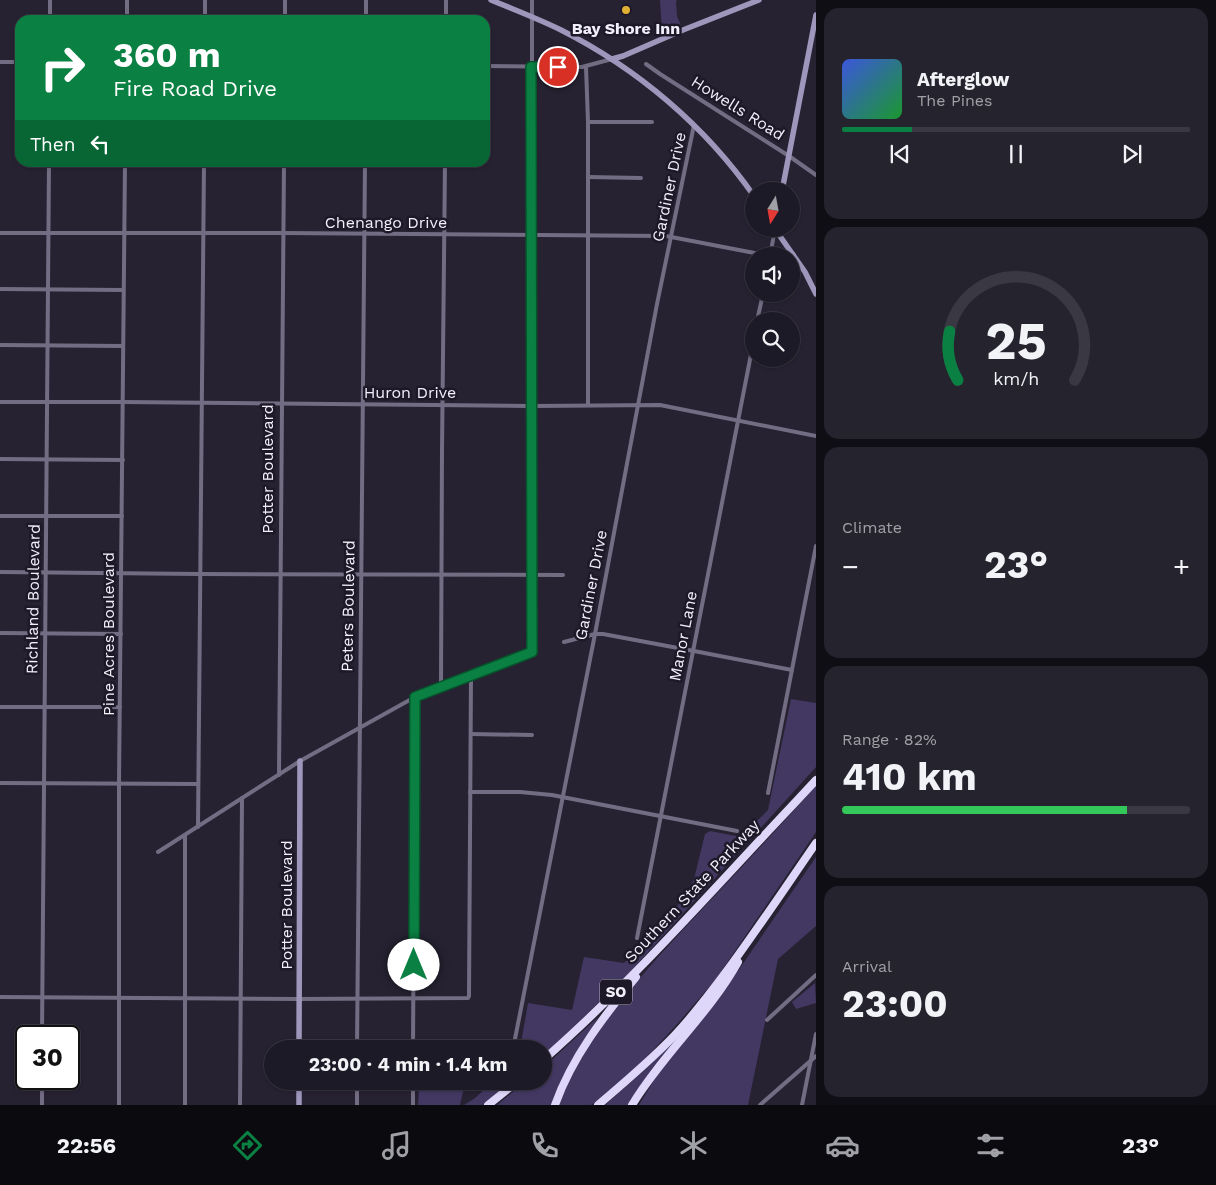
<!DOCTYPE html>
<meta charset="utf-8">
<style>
:root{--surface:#1c1a26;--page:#25232e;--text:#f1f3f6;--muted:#a0a1a7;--line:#3a3843;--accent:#0b8043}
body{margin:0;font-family:"Work Sans",sans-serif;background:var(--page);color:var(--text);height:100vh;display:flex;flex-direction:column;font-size:19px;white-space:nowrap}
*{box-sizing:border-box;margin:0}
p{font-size:16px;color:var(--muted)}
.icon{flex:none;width:28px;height:28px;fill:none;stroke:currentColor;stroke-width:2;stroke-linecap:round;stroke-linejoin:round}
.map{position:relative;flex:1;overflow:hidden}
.side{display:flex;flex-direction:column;gap:8px;padding:8px;background:#0f0e15;width:400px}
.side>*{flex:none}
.top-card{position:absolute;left:15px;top:15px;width:475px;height:152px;border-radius:15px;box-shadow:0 1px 4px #0004,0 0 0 1px var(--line);background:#0b8043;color:#fff;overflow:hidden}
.needle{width:32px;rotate:191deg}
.controls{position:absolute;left:745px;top:182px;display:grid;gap:10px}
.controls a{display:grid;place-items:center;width:55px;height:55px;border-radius:50%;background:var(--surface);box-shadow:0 1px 4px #0004,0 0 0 1px var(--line);font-size:25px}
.speed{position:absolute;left:15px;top:1025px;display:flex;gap:10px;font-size:25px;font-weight:700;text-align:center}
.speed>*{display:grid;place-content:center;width:65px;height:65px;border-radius:50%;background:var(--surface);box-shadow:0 1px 4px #0004,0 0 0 1px var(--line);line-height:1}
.speed .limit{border:2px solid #111;border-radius:8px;background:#fff;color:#111}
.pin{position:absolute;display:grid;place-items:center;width:42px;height:42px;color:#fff;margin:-21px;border:2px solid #fff;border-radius:50%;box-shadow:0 1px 5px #0007}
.me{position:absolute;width:55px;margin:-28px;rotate:0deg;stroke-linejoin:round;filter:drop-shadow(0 0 4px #0008)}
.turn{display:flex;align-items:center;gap:18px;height:105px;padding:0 15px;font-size:22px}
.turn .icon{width:65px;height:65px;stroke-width:2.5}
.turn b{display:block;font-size:35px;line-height:42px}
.then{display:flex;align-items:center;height:48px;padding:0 15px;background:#0003;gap:10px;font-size:19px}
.big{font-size:38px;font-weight:700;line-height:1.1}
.side .tile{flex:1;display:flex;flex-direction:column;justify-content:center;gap:8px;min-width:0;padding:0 18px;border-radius:15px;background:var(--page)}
.side .dial{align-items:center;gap:0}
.dial svg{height:130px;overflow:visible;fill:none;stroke:var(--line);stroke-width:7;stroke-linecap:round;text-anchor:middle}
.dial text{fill:var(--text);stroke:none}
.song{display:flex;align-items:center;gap:15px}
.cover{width:60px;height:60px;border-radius:8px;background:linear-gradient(135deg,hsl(230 70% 55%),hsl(130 70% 35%))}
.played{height:5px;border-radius:2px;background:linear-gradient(90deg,var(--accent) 20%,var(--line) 20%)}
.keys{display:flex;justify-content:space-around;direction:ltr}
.heat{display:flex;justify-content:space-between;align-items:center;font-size:28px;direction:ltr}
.charge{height:8px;border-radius:4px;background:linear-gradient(90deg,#34c759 82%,var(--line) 0)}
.trip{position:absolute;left:264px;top:1040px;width:288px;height:50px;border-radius:25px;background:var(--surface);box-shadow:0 1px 4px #0004,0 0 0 1px var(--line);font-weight:700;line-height:50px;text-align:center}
.menu{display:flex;height:80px;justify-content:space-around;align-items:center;background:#0b0a0f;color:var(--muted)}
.menu .icon{width:35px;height:35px}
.menu .active{color:var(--accent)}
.menu b{font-size:22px;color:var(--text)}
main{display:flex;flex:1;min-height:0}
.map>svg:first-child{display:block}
.green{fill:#433862}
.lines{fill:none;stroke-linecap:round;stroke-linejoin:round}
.street{stroke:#736d84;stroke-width:4}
.secondary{stroke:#9f97bb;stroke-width:5.5}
.highway{stroke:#dfd7fa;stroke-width:8}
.route-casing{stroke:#07532c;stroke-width:12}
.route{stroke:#0b8043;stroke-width:9}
.poi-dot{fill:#e1af34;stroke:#1d1928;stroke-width:2}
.labels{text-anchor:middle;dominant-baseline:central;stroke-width:5;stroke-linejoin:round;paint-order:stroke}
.shield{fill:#1d1928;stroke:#b1afbb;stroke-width:1}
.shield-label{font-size:15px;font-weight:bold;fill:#f1effa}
.poi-label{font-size:16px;font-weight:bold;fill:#f1effa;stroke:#1d1928}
.street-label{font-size:16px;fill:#f1effa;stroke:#1d1928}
</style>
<main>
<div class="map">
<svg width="816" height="1105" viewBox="0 0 816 1105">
<rect width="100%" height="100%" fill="#262232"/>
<g class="green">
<polygon points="660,0 677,0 676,2 677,16 681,26 662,32"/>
<polygon points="791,699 816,703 816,767 628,974 566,1034 543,1056 542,1049 520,1049 528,1003 572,1010 584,957 624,963 680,903 694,879 705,834 710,831 741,837 768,810"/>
<path d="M816 786V832L716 979 679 1022 644 1060 603 1097 591 1105H558C591 1027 650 965 707 904 744 865 780 826 816 786Z"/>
<polygon points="816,857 816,926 778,959 748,1105 639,1105 657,1075 711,1008 740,968"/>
<polygon points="815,983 816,1003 796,1009 792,1002"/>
<polygon points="598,1017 565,1076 551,1105 497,1105 526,1081 542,1081 543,1068"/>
<polygon points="676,1039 677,1040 630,1105 605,1105 647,1068"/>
<polygon points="494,1081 512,1081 482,1105 464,1105 475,1098"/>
<polygon points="419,1087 464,1087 460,1105 418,1105"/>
</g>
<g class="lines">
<g class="street">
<polyline points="285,0 285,20"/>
<polyline points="50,20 50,0"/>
<polyline points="127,20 127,0"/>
<polyline points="205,20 205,0"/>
<polyline points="366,20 366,0"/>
<polyline points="446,20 446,0"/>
<polyline points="0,62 20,62"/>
<polyline points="646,64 660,74 789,156 816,175"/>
<polyline points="485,66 582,67 612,59"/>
<polyline points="586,67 588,122 588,405"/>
<polyline points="588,122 652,122"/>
<polyline points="588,177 641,178"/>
<polyline points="0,233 283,233 666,236 770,256"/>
<polyline points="770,256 775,229"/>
<polyline points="0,289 123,290"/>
<polyline points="757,321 763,294"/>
<polyline points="0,345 123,346"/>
<polyline points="0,402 123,402 532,406 660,405 816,436"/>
<polyline points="0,459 123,460"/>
<polyline points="0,516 122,516"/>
<polyline points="0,572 200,574 563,575"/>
<polyline points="0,633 121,634"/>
<polyline points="564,642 595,634 603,634 694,651 792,670"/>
<polyline points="441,686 442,451 445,162"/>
<polyline points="0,707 120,707"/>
<polyline points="471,734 532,735"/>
<polyline points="279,775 284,162"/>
<polyline points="0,783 198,784"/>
<polyline points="470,792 520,792 552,795 737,831"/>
<polyline points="768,793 816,546"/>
<polyline points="198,827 204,162"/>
<polyline points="158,852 300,761 415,697 532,652 532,0"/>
<polyline points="637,938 754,339"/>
<polyline points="0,997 299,999 468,998 469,996 471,675"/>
<polyline points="767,1020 816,975"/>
<polyline points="42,1036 49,162"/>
<polyline points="357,1049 365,162"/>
<polyline points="413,1049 415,697"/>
<polyline points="513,1049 595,634 657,304 694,125"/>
<polyline points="42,1105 42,1079"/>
<polyline points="119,1105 119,783 125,162"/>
<polyline points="185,1105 185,835"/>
<polyline points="240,1105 242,798"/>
<polyline points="357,1105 357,1081"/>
<polyline points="413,1105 413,1081"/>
<polyline points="760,1105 816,1056"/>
<polyline points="802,1105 816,1034"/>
</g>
<g class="secondary">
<path d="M491 0C515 10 539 19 561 30 638 69 705 126 754 196"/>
<polyline points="612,59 623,56 683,30 759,0"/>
<polyline points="782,191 816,15"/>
<polyline points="775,229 805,272 816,294"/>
<polyline points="770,256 780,253 793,255"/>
<polyline points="299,1049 300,761"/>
<polyline points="299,1105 299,1081"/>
</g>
<g class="highway">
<path d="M542 1061C615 997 680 926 746 855 769 830 793 805 816 780"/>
<polyline points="488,1105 518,1081"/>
<path d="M555 1105C572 1057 604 1016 636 977"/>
<path d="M598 1105C624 1083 650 1061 674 1036 694 1015 712 991 729 968 759 927 787 885 816 843"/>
<path d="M632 1105C663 1054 709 1014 738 962"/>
</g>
</g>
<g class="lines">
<g class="route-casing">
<polyline id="route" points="414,965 415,697 532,652 531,67 558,67"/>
</g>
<use href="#route" class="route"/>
</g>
<circle class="poi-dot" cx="626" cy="10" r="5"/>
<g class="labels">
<rect class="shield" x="600" y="979.5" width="32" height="25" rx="4"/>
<g class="shield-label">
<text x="616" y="992">SO</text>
</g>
<g class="poi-label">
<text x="626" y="28">Bay Shore Inn</text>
</g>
<g class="street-label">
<text transform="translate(738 108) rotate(32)">Howells Road</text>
<text transform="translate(669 187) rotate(-78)">Gardiner Drive</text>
<text x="386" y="222">Chenango Drive</text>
<text x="410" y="392">Huron Drive</text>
<text transform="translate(267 469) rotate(-90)">Potter Boulevard</text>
<text transform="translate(591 585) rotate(-79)">Gardiner Drive</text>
<text transform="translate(33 599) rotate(-89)">Richland Boulevard</text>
<text transform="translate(348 606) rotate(-89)">Peters Boulevard</text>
<text transform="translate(108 634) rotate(-90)">Pine Acres Boulevard</text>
<text transform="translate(683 636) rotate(-79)">Manor Lane</text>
<text transform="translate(692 891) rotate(-47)">Southern State Parkway</text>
<text transform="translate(286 905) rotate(-90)">Potter Boulevard</text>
</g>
</g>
</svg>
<div class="controls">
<a><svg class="needle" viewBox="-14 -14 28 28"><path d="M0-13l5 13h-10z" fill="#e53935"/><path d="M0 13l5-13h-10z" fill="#a0a1a7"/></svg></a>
<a><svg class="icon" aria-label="sound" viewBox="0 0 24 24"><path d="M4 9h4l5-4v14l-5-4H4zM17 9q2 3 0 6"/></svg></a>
<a><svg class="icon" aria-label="search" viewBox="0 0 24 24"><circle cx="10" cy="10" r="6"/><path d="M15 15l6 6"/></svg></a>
</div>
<div class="speed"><div class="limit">30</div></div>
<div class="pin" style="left:558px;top:67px;background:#d93025"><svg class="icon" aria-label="arrive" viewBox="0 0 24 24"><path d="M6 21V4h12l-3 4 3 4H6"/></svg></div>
<svg class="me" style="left:414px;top:965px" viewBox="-20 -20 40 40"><circle r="19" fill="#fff"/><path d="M0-13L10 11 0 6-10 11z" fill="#0b8043"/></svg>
<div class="trip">23:00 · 4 min · 1.4 km</div>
<div class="top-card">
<div class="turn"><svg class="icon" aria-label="right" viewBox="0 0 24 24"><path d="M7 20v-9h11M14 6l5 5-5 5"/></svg><div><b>360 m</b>Fire Road Drive</div></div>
<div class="then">Then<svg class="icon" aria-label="left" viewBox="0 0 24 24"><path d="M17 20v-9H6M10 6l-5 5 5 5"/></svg></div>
</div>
</div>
<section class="side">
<div class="tile">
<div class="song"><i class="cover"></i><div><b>Afterglow</b><p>The Pines</p></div></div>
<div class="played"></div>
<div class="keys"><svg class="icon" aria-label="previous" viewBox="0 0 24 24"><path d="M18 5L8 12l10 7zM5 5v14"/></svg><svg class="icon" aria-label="pause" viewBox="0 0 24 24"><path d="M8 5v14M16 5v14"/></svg><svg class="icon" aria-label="next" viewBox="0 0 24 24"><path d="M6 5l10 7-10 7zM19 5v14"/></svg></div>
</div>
<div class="tile dial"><svg viewBox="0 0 100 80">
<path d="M14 69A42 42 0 1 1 86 69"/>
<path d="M14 69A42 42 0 0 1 9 39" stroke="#0b8043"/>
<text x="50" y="56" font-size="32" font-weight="700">25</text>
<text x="50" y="72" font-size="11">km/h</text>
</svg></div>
<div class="tile"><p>Climate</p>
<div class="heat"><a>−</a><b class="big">23°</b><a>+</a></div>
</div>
<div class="tile"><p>Range · 82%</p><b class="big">410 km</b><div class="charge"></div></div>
<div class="tile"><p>Arrival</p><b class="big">23:00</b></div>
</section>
</main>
<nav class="menu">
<b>22:56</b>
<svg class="icon active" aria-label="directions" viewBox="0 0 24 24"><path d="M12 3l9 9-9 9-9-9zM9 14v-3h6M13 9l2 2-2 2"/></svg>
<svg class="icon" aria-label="music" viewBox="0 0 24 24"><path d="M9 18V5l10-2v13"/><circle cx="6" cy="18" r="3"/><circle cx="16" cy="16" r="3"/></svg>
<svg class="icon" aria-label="phone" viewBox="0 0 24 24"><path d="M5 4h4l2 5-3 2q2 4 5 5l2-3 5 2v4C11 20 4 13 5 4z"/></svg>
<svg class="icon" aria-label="climate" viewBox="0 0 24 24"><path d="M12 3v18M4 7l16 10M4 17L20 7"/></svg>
<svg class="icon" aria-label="car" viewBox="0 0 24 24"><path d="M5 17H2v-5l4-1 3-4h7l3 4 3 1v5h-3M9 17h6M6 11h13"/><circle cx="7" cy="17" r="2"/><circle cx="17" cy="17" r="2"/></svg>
<svg class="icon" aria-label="filters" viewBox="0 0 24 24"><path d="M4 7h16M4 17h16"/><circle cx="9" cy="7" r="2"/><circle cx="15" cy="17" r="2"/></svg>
<b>23°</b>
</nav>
